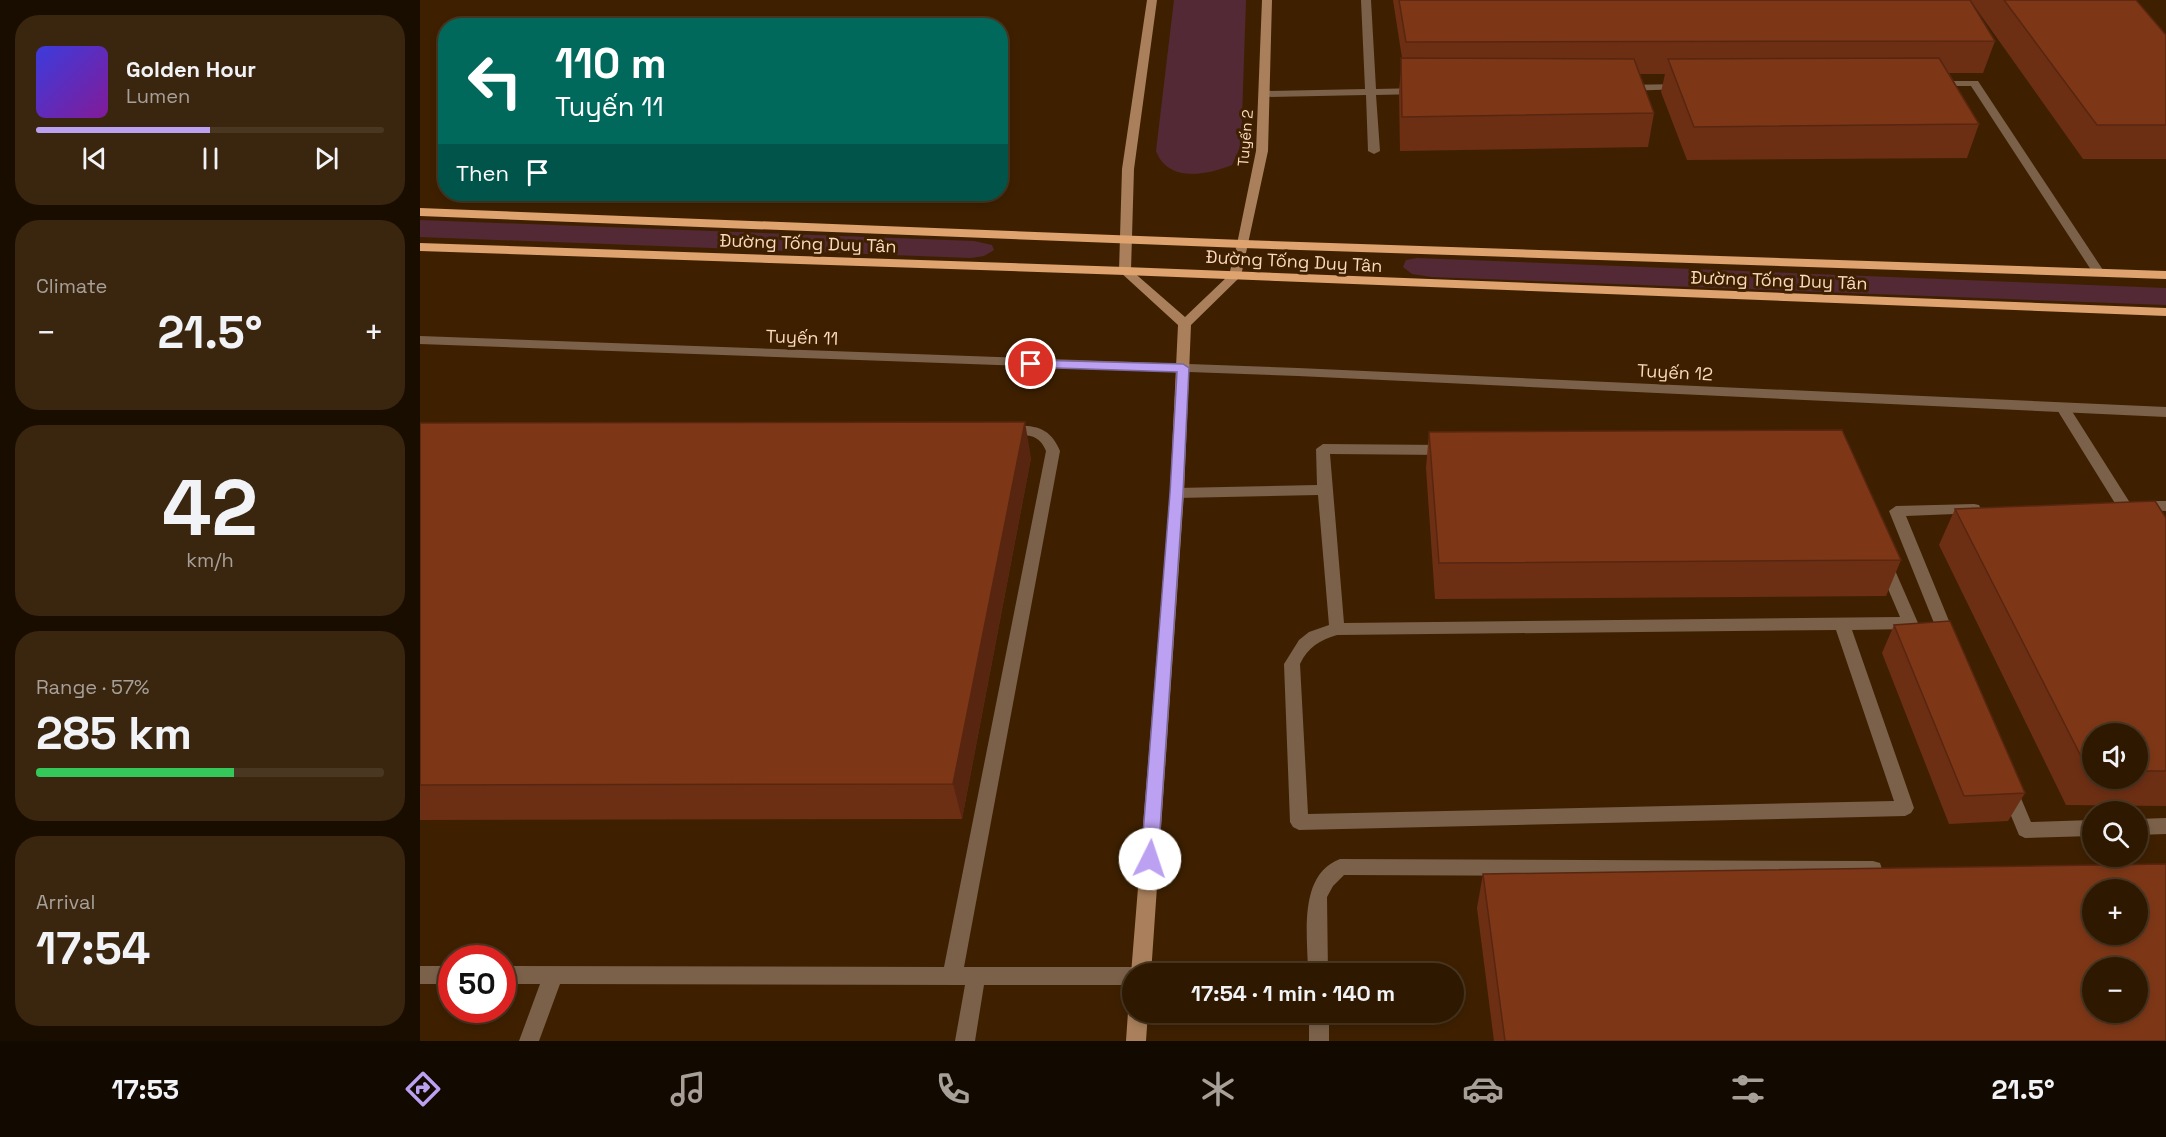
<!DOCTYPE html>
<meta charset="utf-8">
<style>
:root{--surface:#2e1800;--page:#3a250f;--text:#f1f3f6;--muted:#a7a099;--line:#493722;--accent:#bca0f2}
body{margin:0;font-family:"Space Grotesk",sans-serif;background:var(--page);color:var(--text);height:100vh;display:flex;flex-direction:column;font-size:22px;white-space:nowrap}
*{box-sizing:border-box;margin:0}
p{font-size:20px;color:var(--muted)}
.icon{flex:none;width:33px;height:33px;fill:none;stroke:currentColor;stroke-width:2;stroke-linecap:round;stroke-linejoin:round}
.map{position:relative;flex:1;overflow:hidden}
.panel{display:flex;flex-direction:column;gap:15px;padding:15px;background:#190d00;width:420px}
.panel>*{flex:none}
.top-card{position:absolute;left:18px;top:18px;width:570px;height:183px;border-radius:24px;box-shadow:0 3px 9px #0003,0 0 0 2px var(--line);background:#00695c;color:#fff;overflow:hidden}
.controls{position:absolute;left:1662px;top:723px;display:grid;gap:12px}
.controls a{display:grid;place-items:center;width:66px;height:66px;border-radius:50%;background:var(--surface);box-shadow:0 3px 9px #0003,0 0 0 2px var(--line);font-size:30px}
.speed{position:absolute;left:18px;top:945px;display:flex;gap:12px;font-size:30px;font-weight:700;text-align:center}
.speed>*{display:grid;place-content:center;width:78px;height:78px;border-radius:50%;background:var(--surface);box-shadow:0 3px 9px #0003,0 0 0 2px var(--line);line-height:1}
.speed .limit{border:9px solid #d22;background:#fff;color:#111}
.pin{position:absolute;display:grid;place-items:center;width:51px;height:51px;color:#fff;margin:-26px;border:3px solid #fff;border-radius:50%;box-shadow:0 2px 6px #0007}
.me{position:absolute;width:66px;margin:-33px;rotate:4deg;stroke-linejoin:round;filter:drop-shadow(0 0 4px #0008)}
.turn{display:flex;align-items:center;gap:21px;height:126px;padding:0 18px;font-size:27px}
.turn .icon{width:78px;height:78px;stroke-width:2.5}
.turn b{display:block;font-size:42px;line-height:51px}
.then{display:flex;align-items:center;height:57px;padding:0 18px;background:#0003;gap:12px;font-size:22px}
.big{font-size:45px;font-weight:600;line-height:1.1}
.panel .widget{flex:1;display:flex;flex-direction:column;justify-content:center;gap:9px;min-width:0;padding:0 21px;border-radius:24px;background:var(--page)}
.panel .dial{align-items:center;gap:0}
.dial b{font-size:78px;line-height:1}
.song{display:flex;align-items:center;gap:18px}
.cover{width:72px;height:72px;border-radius:9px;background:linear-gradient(135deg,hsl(240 70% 55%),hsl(290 70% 35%))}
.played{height:6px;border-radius:3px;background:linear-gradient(90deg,var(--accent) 50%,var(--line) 50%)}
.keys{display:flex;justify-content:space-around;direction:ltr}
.heat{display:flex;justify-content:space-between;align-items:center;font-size:33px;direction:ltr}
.charge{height:9px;border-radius:4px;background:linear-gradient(90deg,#34c759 57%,var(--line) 0)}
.trip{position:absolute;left:702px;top:963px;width:342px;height:60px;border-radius:30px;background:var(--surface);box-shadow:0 3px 9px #0003,0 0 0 2px var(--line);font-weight:600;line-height:60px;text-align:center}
.tab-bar{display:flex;height:96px;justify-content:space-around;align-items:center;background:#120a00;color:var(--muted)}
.tab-bar .icon{width:42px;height:42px}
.tab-bar .on{color:var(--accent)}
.tab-bar b{font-size:27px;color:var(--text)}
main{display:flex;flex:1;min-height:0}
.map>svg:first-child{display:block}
.green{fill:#532935}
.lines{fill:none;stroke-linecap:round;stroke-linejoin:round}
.service{fill:#7b614a;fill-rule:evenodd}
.minor{fill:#7b614a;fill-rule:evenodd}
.secondary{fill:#a9805b;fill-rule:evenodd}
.trunk{fill:#dea36e;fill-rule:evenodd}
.wall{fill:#6c2f14;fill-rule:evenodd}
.shaded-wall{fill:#582610}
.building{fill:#7d3717;stroke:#582610;stroke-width:1.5;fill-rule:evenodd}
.route{fill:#bca0f2;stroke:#7a689d;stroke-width:1.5}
.labels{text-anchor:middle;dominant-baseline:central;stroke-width:6;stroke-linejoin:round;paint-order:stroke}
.far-street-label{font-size:15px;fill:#fad9bc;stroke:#3e2000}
.street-label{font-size:18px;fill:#fad9bc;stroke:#3e2000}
</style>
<main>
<section class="panel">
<div class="widget">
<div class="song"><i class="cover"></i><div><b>Golden Hour</b><p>Lumen</p></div></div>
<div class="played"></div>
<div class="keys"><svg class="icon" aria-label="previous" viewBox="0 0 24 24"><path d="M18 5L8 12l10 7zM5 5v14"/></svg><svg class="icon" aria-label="pause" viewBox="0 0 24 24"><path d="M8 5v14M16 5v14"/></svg><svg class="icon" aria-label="next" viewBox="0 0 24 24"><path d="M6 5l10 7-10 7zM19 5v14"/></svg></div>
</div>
<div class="widget"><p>Climate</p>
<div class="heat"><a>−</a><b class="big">21.5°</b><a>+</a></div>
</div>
<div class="widget dial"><b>42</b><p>km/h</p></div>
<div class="widget"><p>Range · 57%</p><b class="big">285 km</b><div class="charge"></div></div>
<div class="widget"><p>Arrival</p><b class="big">17:54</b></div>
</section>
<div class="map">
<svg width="1746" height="1041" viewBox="0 0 1746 1041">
<rect width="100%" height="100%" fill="#3e2000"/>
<g class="green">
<path d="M754 0H826L821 145 812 165C787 175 748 183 736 151Z"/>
<polygon points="0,220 554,241 572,245 574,250 564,256 551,258 0,237"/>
<polygon points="997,258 1746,288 1746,305 1011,277 992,274 983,267 986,260"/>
</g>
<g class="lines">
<g class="service">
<polygon points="941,0 951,0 956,89 1000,88 1005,91 1000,94 956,95 960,151 954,154 948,151 946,95 844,97 839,94 844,91 945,89"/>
<polygon points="1512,81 1558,81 1685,273 1683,276 1675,276 1551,86 1516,86 1512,85"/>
<polygon points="1261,84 1266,87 1265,89 1204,91 1199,88 1204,85"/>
<polygon points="1643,403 1648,405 1712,506 1719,501 1746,501 1746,511 1714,510 1718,517 1716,521 1706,521 1636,408"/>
<path d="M588 425C614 426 629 425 640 451L544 967H712L719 970 721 974H712V985H564L555 1041H535L545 985 140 984 119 1041H99L120 984H82V966L524 967 626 451C617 429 601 438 583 433L581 430 583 427Z"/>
<path d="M903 444 1027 445 1034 450 1027 455 910 454 924 623 1480 617 1457 563 1460 559H1470L1498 623 1496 627 1490 629 1432 630 1494 808 1491 813 1485 816 879 830 873 827 870 822 864 664 879 640 889 632 909 625 898 495 757 498 750 493 757 488 897 485 896 449ZM1416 630 1474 801 888 814 880 664C888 647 900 640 917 635Z"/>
<polygon points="1554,504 1559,505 1561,509 1559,513 1486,516 1536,638 1534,642 1522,642 1520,638 1469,511 1476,506"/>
<polygon points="1589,782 1595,784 1611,822 1672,820 1672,836 1605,838 1599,835 1580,789 1583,784"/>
<polygon points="1746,818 1746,834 1718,835 1718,819"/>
<path d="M920 859 1453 861 1460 863 1462 869 1460 875 1453 877 924 875 913 886 907 897 908 974H888C888 938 877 875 920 859Z"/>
<rect x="0" y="966" width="32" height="18"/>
<rect x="889" y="1012" width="20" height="29"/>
</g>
<polygon class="minor" points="0,336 878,368 1746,407 1746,417 878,376 0,344"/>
<g class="secondary">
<polygon points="727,0 737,0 714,169 711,270 765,317 809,275 817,244 836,151 842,0 852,0 848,151 821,276 771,325 764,493 731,974 712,974 712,977 711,974 750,493 758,325 699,271 702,169"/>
<polygon points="711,1005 712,1012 728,1012 726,1041 706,1041 708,1012"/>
</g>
<g class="trunk">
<polygon points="0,208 823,240 1746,271 1746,279 823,248 0,216"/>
<polygon points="0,243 705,267 1746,308 1746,316 705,275 0,251"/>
</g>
</g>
<g class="wall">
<polygon points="973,0 1550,0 1575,41 1563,73 1529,73 1559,124 1547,158 1267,160 1241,92 1245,74 1219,74 1234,113 1228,147 980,151 979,91 982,58"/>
<polygon points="1550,0 1716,0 1746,35 1746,159 1663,159"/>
<polygon points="0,423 611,458 542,819 0,820"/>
<polygon points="1009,432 1481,560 1466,596 1015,599 1006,468"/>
<path d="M1535 509 1746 518V806L1646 805 1519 545ZM1672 734H1718V778H1672Z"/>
<polygon points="1474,625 1605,793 1588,821 1529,824 1462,653"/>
<polygon points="1063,874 1746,1041 1074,1041 1057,908"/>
</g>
<polygon class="shaded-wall" points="605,422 611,458 542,819 533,784"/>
<g class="building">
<polygon points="979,0 1550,0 1575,41 986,42"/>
<polygon points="1584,0 1716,0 1746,35 1746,125 1677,125"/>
<polygon points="981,58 1214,59 1234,113 982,117"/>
<polygon points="1519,58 1559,124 1274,127 1248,59"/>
<polygon points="605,422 533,784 0,785 0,423"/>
<polygon points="1422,430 1481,560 1019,563 1009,432"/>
<polygon points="1735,501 1746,518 1746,771 1718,771 1718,734 1672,734 1672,770 1668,770 1535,509"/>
<polygon points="1530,621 1605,793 1544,796 1474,625"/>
<path d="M1746 864V1041H1085L1063 874ZM1672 890H1718V934H1672ZM1672 968H1718V1012H1672Z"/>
</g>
<polygon class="route" points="611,360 763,364 769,368 763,493 738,859 736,864 730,866 724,864 721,859 750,493 757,372 607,367 605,364"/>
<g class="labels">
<g class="far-street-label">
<text transform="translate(825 138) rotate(-85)">Tuyến 2</text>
</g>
<g class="street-label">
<text transform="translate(388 243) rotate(2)">Đường Tống Duy Tân</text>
<text transform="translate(874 261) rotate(3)">Đường Tống Duy Tân</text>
<text transform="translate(1359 280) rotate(2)">Đường Tống Duy Tân</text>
<text transform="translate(382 337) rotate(2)">Tuyến 11</text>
<text transform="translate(1255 372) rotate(3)">Tuyến 12</text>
</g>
</g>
</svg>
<div class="controls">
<a><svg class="icon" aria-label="sound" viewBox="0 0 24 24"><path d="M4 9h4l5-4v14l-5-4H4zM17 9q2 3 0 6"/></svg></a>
<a><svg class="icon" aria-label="search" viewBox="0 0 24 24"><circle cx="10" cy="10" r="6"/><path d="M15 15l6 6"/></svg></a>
<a>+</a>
<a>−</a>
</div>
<div class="speed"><div class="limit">50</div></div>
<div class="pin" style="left:611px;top:364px;background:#d93025"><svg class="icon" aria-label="arrive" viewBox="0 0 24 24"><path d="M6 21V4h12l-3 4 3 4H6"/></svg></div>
<svg class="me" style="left:730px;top:859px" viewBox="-20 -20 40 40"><circle r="19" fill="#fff"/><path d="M0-13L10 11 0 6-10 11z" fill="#bca0f2"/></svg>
<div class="trip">17:54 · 1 min · 140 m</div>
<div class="top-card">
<div class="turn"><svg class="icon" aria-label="left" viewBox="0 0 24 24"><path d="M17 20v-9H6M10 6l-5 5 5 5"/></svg><div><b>110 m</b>Tuyến 11</div></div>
<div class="then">Then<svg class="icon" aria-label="arrive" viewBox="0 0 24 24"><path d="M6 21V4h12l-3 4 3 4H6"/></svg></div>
</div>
</div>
</main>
<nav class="tab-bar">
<b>17:53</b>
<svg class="icon on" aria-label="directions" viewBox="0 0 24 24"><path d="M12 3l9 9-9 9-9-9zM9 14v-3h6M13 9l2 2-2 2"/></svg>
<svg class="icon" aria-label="music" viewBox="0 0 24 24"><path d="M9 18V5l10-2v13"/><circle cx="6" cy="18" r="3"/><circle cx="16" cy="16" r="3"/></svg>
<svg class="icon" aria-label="phone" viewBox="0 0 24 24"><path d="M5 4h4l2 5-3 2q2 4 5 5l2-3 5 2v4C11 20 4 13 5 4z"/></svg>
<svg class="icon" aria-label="climate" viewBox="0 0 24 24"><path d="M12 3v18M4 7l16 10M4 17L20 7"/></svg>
<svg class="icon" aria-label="car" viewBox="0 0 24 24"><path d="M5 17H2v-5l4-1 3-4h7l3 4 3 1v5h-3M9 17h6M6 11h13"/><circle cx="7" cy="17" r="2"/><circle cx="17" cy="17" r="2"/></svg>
<svg class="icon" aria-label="filters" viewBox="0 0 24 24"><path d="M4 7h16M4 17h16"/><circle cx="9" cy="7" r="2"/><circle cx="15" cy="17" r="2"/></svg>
<b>21.5°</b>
</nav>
